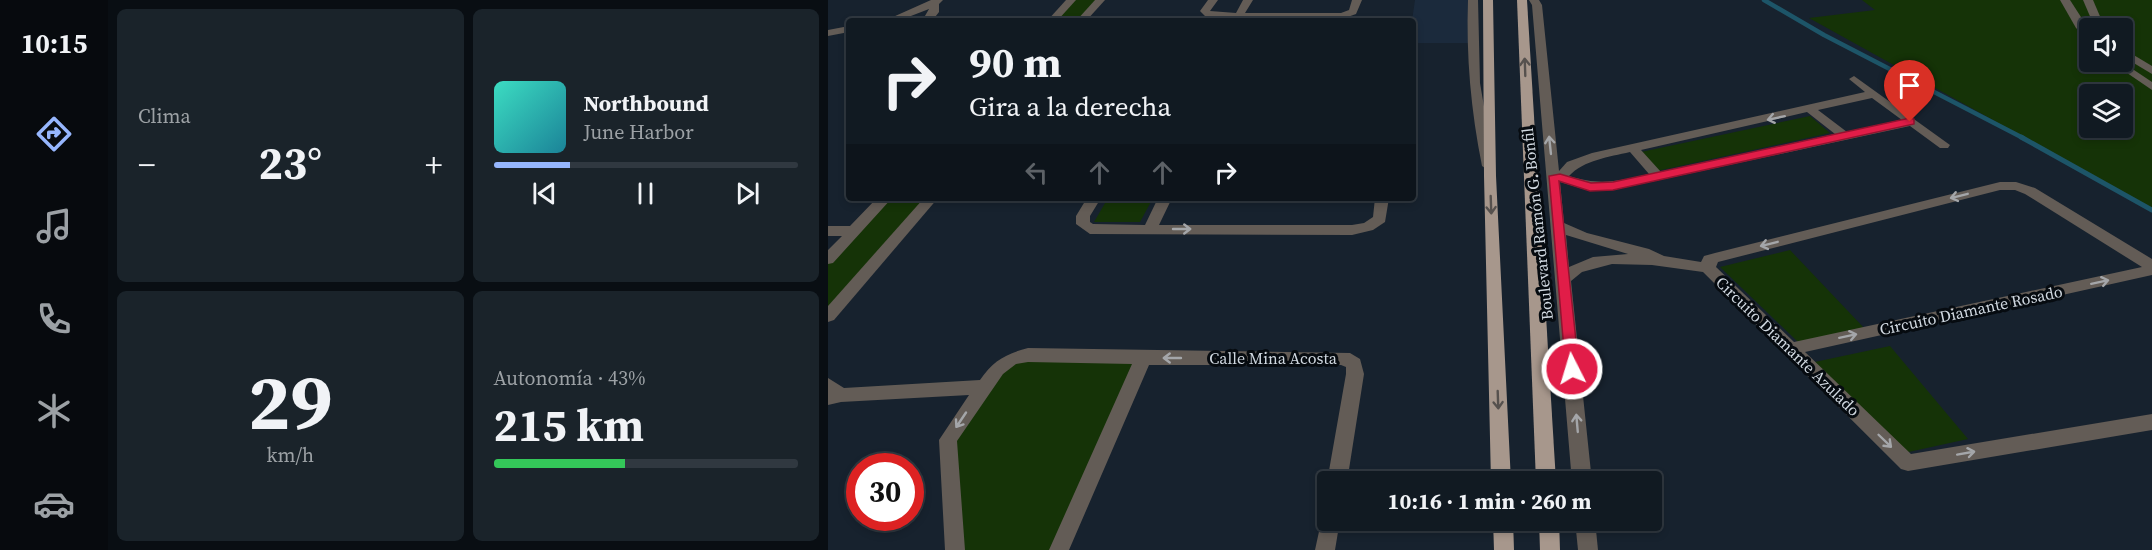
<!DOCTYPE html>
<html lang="es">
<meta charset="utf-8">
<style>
:root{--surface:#111a22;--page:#1a232a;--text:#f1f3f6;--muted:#9ca1a5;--line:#303840;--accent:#96b6fd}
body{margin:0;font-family:"Source Serif 4",serif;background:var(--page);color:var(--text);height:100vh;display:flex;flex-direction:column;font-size:22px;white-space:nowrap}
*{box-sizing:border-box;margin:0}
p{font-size:20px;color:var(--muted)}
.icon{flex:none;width:33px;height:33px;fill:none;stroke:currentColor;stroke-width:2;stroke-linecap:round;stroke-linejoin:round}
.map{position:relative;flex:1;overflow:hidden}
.drawer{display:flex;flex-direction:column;gap:9px;padding:9px;background:#090e13;width:720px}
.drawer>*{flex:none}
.hud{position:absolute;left:18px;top:18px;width:570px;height:183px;border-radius:6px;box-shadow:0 3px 9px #0003,0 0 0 2px var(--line);background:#111a22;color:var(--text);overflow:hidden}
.tools{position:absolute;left:1251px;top:18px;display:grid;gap:12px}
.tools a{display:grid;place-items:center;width:54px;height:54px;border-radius:6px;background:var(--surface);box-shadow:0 3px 9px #0003,0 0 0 2px var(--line);font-size:30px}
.speed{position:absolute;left:18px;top:453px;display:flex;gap:12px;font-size:30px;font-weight:700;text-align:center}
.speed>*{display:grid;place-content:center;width:78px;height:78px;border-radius:50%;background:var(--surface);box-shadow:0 3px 9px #0003,0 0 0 2px var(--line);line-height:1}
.speed .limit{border:9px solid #d22;background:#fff;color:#111}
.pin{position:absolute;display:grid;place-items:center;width:51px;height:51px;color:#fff;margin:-62px -26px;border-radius:50% 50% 50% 0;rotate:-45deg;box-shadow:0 0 6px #0007}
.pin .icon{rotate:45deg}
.me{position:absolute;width:66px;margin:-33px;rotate:355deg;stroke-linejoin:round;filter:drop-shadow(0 0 4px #0008)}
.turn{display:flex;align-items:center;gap:21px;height:126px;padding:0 24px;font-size:27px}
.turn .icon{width:78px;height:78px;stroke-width:2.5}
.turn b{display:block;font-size:42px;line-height:51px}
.lanes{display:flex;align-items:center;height:57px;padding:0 24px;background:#0003;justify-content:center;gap:30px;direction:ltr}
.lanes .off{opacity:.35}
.big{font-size:45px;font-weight:700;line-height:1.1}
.drawer .widget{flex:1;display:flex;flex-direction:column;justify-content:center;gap:9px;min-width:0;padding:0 21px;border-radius:9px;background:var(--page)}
.drawer .dial{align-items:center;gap:0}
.dial b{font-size:78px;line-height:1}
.song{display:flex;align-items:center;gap:18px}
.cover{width:72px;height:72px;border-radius:9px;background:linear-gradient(135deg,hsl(170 70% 55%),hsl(190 70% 35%))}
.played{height:6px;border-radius:3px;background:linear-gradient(90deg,var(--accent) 25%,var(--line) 25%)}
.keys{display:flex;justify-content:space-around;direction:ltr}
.heat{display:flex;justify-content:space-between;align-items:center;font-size:33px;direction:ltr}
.charge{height:9px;border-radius:4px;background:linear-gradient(90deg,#34c759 43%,var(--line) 0)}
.drawer .tiles{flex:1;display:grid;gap:9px;grid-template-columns:repeat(2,1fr)}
.trip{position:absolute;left:489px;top:471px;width:345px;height:60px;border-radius:6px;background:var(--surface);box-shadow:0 3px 9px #0003,0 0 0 2px var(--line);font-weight:700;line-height:60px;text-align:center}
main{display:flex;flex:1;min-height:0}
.menu{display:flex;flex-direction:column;width:108px;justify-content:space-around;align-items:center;background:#070a0e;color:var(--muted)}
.menu .icon{width:42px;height:42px}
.menu .on{color:var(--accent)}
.menu b{font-size:27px;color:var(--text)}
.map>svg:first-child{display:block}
.built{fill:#1b2a3c}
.green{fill:#153307;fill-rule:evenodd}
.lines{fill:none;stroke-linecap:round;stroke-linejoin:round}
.stream-far1{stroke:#1d5568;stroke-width:4.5}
.stream{stroke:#1d5568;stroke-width:5}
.minor{fill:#635c56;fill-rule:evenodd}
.major{fill:#a7978c;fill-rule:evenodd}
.oneway{stroke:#56514e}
.oneway2{stroke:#a4a6a9}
.route{fill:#e11d48;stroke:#92132f;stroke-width:1.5}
.labels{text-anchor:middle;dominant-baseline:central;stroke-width:6;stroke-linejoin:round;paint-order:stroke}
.street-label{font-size:16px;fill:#d0d8e0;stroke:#060b10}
</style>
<main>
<nav class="menu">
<b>10:15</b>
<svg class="icon on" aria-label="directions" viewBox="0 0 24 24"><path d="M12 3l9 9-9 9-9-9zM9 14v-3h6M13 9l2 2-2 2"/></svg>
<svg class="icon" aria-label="music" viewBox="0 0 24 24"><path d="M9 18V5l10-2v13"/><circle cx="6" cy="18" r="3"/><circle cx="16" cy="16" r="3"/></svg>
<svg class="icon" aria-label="phone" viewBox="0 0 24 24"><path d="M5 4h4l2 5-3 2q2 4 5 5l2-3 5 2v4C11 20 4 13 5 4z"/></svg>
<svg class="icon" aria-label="climate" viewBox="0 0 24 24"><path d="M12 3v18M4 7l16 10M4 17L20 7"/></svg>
<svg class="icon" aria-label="car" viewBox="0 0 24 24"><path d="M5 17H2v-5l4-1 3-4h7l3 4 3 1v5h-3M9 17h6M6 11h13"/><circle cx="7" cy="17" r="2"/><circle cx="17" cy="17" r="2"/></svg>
</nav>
<section class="drawer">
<div class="tiles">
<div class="widget"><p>Clima</p>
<div class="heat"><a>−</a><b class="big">23°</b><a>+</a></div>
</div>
<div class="widget">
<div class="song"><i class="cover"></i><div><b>Northbound</b><p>June Harbor</p></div></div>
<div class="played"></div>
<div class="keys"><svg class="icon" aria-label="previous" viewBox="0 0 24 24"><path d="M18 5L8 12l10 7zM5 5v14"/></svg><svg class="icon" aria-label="pause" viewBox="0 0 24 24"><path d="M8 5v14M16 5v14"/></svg><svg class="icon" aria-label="next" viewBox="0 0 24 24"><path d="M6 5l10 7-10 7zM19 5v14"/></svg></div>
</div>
<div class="widget dial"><b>29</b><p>km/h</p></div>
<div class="widget"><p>Autonomía · 43%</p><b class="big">215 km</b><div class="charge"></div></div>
</div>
</section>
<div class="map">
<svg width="1324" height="550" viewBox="0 0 1324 550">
<rect width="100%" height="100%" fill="#17222e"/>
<polygon class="built" points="587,0 645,0 643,43 585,43 584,21"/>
<g class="green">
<polygon points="243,0 272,0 253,21 224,21"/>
<path d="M1034 0H1324V208L981 18 1047 10ZM1262 28H1294V62H1262ZM1262 94H1294V128H1262Z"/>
<polygon points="982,116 1002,133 829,171 813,152"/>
<polygon points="57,198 103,198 0,316 0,259"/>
<polygon points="280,198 325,198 312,222 266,222"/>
<polygon points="962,250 1037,329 970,342 892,267"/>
<polygon points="1062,346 1140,439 1076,453 982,363"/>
<polygon points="315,358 231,550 127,550 120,440 183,359"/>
</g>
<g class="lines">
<polyline class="stream-far1" points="936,0 996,35 1195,138"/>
<polyline class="stream" points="1193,137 1324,210"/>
<g class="minor">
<polygon points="103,0 115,0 111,4 111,12 104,21 94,21 101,9 70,21 56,21"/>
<polygon points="238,0 248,0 229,21 219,21"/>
<polygon points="267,0 277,0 258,21 248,21"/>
<polygon points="380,0 390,0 382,11 408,13 415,0 425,0 417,13 513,13 521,10 524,0 534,0 528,14 514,19 379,18 372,11"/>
<path d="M640 0H650L652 83 666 166 660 170 654 166C643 111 638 56 640 0Z"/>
<path d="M701 0H711L714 5 731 171 739 162 764 153 1037 92 1021 79 1026 76 1122 145 1120 148H1112L1082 126 785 190 762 191 732 182 736 223 759 233 821 249 836 256 873 262 876 256 887 253 1172 182H1188L1207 188 1324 259V275L977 352 1083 454 1324 414V430L1080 471 1073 469 875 272 824 265 784 264 754 272 743 281 764 482H744L704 5ZM1044 98 1074 120 1019 132 990 110ZM979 112 1007 134 833 172 813 150ZM802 152 821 174C791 181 772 186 741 176 756 160 781 157 802 152ZM1172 190H1187L1197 194 1314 267 966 342 888 267 890 262ZM738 235 800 254 765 257 741 267Z"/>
<polygon points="1232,0 1242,0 1262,31 1262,41 1248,28"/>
<polygon points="1255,0 1265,0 1277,28 1267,28"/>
<polygon points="21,26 21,32 0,36 0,30"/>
<polygon points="1294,48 1324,66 1324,74 1294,56"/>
<polygon points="1283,62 1294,62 1324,82 1324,90"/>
<polygon points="49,198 64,198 5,263 0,264 0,250 14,236 0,236 0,226 22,226"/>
<polygon points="96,198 110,198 6,320 0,322 0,306"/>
<polygon points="259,198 273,198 262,216 262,222 265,224 317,225 330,198 344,198 331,225 524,225 536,223 545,217 547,198 561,198 557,222 545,230 524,235 262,234 248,224 248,216"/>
<path d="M200 348 522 353 532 359 536 374 519 482H499L518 374V367L513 365H321L241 550H221L304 364 200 362 188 364 175 374 129 441 137 550H117L111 440 141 395 13 402 0 405V378L16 388 152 380C165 361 177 354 200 348Z"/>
<polygon points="500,512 500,520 512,520 507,550 487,550 495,513"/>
<polygon points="747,520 767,520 770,550 750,550"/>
</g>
<g class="major">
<polygon points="655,0 665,0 668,176 683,482 663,482 656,176"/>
<polygon points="689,0 699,0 728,482 708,482"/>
<polygon points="665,520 685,520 686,550 666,550"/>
<polygon points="711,520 731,520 732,550 712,550"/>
</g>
</g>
<defs><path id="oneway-shaft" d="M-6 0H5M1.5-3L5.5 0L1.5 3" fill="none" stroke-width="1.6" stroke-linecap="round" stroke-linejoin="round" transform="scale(1.5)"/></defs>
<g class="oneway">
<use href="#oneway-shaft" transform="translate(697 67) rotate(-92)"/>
<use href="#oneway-shaft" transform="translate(663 205) rotate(88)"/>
<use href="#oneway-shaft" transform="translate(670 400) rotate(88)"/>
</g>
<g class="oneway2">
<use href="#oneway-shaft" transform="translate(948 118) rotate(168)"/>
<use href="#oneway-shaft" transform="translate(722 145) rotate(-96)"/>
<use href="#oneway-shaft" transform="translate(1131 196) rotate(166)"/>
<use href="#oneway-shaft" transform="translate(354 229)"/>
<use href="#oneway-shaft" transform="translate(941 244) rotate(166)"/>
<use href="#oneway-shaft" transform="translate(1272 282) rotate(-12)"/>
<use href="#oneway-shaft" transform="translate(1020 336) rotate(-12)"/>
<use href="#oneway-shaft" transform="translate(344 358) rotate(180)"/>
<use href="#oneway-shaft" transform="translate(133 420) rotate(124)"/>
<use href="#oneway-shaft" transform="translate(749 423) rotate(-95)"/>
<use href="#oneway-shaft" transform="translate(1057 441) rotate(44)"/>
<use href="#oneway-shaft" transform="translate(1138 453) rotate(-10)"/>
</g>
<polygon class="route" points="1082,118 1086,119 1086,124 785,190 762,191 731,181 751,369 744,375 738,373 721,176 732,174 763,183 785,182"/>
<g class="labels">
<g class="street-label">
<text transform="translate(709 224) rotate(-96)">Boulevard Ramón G. Bonfil</text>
<text transform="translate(1143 310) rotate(-12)">Circuito Diamante Rosado</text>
<text transform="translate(960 346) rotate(44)">Circuito Diamante Azulado</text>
<text x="445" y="358">Calle Mina Acosta</text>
</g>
</g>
</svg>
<div class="tools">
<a><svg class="icon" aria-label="sound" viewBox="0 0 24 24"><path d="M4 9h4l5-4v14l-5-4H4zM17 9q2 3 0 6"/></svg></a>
<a><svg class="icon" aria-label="layers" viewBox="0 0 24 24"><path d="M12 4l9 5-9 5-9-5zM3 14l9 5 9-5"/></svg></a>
</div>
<div class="speed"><div class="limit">30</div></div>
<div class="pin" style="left:1082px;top:122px;background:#d93025"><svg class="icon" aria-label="arrive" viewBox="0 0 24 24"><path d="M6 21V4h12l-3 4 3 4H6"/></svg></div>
<svg class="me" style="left:744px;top:369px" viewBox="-20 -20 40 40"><circle r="17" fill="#e11d48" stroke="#fff" stroke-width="3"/><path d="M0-11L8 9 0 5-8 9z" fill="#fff"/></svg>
<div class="trip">10:16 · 1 min · 260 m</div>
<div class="hud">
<div class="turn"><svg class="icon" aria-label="right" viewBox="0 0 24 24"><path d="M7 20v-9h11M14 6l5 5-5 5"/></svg><div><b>90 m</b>Gira a la derecha</div></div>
<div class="lanes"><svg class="icon off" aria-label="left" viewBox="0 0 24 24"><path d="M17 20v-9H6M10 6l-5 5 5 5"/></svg><svg class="icon off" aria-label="ahead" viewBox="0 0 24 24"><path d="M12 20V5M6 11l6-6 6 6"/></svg><svg class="icon off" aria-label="ahead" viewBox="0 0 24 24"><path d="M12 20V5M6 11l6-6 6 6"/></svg><svg class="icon" aria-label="right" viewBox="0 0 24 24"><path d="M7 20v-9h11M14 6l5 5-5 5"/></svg></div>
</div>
</div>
</main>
